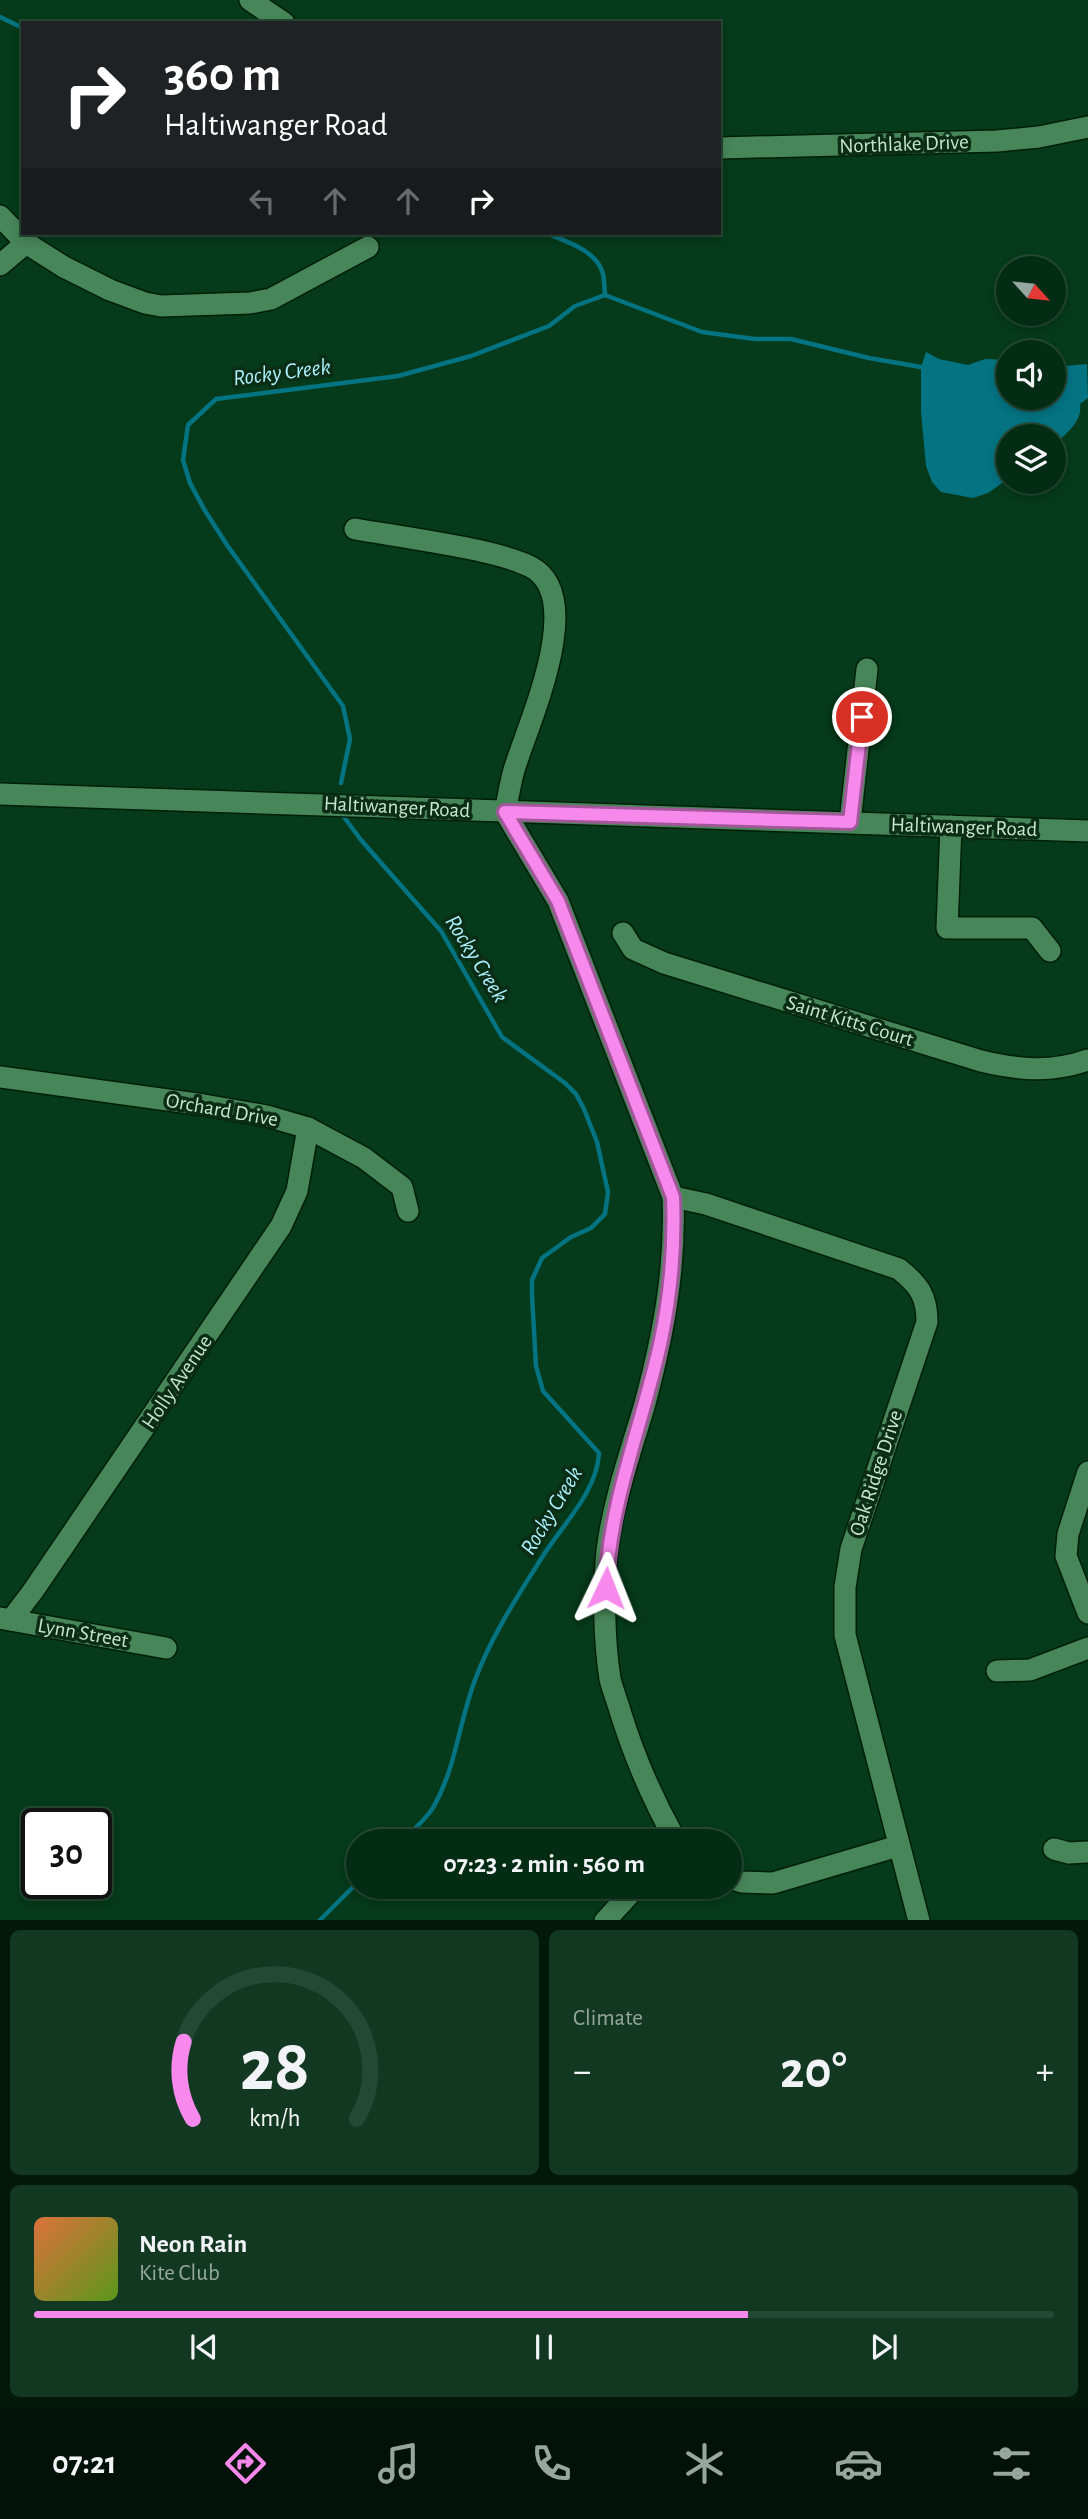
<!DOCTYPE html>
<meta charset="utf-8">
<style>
:root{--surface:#042c14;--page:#123822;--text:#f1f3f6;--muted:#97a7a0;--line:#254834;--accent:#f788ec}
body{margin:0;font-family:"Alegreya Sans",sans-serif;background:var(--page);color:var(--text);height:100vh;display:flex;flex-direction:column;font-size:26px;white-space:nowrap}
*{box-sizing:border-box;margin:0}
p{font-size:23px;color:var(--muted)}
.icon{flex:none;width:38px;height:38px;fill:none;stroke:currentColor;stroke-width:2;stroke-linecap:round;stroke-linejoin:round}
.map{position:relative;height:1920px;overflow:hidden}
.details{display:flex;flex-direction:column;gap:10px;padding:10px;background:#02180b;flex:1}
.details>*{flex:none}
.hud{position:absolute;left:21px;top:21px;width:700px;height:214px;border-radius:0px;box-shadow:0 4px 10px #0003,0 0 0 2px var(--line);background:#202124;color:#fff;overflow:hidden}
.needle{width:46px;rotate:117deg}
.buttons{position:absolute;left:996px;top:256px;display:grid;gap:14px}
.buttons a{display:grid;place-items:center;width:70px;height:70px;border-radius:50%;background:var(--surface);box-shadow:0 4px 10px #0003,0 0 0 2px var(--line);font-size:35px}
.speed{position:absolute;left:21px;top:1808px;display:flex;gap:14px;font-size:35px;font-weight:700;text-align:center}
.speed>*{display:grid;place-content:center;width:91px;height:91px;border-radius:50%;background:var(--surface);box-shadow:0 4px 10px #0003,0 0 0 2px var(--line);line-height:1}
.speed .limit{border:4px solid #111;border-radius:10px;background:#fff;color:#111}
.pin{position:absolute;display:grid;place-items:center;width:60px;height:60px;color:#fff;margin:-30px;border:4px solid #fff;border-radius:50%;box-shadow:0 2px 7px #0007}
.me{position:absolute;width:77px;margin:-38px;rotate:2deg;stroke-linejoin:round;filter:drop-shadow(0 0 5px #0008)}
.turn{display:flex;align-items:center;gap:24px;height:147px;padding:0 28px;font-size:32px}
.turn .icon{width:91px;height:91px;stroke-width:2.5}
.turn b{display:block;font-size:49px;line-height:60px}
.lanes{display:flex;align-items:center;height:66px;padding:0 28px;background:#0003;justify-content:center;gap:35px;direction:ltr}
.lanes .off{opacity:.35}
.big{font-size:52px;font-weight:600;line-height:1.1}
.details .widget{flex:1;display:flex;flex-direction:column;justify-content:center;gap:10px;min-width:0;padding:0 24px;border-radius:10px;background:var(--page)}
.details .dial{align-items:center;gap:0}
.dial svg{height:182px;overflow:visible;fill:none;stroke:var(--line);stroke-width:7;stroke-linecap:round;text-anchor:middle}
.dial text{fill:var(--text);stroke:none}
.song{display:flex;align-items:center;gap:21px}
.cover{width:84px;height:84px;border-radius:10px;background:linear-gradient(135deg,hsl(20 70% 55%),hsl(90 70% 35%))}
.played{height:7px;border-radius:4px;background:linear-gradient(90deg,var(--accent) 70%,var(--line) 70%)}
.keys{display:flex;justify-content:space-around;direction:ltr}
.heat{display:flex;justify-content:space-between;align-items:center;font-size:38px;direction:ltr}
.details .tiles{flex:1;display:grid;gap:10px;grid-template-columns:1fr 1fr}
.widget:last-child{grid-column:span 2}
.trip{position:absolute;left:346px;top:1829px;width:396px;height:70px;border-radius:35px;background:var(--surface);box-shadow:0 4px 10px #0003,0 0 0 2px var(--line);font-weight:600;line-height:70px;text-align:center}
.tabs{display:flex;height:112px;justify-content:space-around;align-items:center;background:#021208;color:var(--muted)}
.tabs .icon{width:49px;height:49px}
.tabs .on{color:var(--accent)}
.tabs b{font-size:32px;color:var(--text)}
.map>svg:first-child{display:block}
.water{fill:#047382}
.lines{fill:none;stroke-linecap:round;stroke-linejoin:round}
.stream{stroke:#047382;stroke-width:4.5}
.minor-casing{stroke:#001f08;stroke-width:24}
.minor{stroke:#478658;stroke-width:21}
.route-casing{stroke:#a15899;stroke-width:18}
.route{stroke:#f788ec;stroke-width:12}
.labels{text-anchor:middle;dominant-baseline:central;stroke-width:7;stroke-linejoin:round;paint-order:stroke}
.street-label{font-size:21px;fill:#c6e6cc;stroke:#0b2d16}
.water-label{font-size:23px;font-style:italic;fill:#abeffc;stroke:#0b2d16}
</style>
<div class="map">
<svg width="1088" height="1921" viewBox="0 0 1088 1921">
<rect width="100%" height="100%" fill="#053a1a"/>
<path class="water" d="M926 352 939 359 968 365 985 359 1008 360V397H1054V367L1087 364 1088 398 1080 404C1083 422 1065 434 1054 445V436H1008V479L988 493 973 498 941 492 932 482 926 466 921 412V367Z"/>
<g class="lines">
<g class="stream">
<polyline points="0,17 23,28"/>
<path d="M546 233C565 241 595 250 602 271 605 278 604 287 605 295"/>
<polyline points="605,295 702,332 755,339 791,339 869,358 921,367"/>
<polyline points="341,783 350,739 343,706 227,545 204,509 190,483 183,460 188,425 216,399 398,376 471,356 549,326 575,306 605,295"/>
<path d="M341 813 361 840 441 931 502 1037 565 1083 576 1094 584 1109 597 1142 608 1192 605 1214 591 1228 571 1237 542 1258 532 1280V1296L536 1366 543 1391 599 1453C597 1493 561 1526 541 1559 517 1597 491 1637 475 1680 459 1722 456 1767 434 1806 426 1820 412 1831 401 1841"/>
<polyline points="319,1921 359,1881"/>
</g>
<g class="minor-casing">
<g id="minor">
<polyline points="250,0 284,23"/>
<polyline points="719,148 997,141 1039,137 1088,127"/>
<polyline points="0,216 26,243 64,267 110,290 145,303 161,306 250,303 271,299 368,247"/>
<polyline points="0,265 26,243"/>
<path d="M355 529C397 536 439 542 481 551 497 555 516 559 531 567 588 597 527 726 514 770 510 784 508 798 505 812L558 901 673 1197C676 1269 663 1337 644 1407 630 1454 613 1502 607 1551 603 1590 604 1640 610 1679 613 1691 618 1703 621 1714 635 1759 653 1800 676 1841"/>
<polyline points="0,794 1088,831"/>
<polyline points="850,822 867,669"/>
<polyline points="951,826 947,928 1032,928 1050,951"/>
<path d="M623 933 633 949 664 963 981 1061C1019 1070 1051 1073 1088 1060"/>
<polyline points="0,1077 204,1105 267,1116 308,1128 364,1158 402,1187 408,1211"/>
<path d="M673 1197 706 1204 899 1269C919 1285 927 1296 927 1322L851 1549 845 1587V1635L919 1921"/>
<polyline points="1088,1472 1068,1534 1066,1556 1088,1613"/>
<polyline points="0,1618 166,1648"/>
<polyline points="11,1620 33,1591 281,1226 297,1191 308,1128"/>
<polyline points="997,1671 1030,1670 1088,1648"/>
<polyline points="1054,1849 1069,1853 1088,1852"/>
<polyline points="730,1878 742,1882 773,1883 898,1846"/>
<polyline points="605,1921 637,1886"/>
</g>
</g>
<use href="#minor" class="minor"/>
</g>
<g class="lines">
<g class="route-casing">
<path id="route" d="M606 1588C609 1502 643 1423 661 1340 671 1292 675 1245 673 1197L558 901 505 812 850 822 862 717"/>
</g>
<use href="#route" class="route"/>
</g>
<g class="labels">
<g class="street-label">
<text transform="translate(904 144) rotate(-2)">Northlake Drive</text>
<text transform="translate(397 807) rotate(3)">Haltiwanger Road</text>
<text transform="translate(964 827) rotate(2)">Haltiwanger Road</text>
<text transform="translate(850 1021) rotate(17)">Saint Kitts Court</text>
<text transform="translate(222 1110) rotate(10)">Orchard Drive</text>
<text transform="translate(177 1382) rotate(-56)">Holly Avenue</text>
<text transform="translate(876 1473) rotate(-72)">Oak Ridge Drive</text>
<text transform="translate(83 1633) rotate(10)">Lynn Street</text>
</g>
<g class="water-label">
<text transform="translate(282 373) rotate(-7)">Rocky Creek</text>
<text transform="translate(476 959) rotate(58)">Rocky Creek</text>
<text transform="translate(552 1511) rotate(-59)">Rocky Creek</text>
</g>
</g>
</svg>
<div class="buttons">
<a><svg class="needle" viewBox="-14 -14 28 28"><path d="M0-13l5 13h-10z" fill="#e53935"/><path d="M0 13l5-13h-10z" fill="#97a7a0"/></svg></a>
<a><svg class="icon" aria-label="sound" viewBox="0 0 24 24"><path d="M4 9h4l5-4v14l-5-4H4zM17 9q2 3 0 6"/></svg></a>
<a><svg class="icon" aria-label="layers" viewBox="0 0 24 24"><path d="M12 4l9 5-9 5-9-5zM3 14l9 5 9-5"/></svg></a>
</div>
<div class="speed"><div class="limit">30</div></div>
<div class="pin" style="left:862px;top:717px;background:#d93025"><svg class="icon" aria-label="arrive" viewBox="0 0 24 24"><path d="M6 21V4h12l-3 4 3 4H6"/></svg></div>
<svg class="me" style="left:606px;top:1588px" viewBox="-20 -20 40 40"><path d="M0-17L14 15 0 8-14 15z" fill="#f788ec" stroke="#fff" stroke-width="4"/></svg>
<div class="trip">07:23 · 2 min · 560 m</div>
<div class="hud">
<div class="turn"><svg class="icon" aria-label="right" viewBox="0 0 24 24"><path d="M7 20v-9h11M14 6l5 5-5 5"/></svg><div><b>360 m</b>Haltiwanger Road</div></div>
<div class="lanes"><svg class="icon off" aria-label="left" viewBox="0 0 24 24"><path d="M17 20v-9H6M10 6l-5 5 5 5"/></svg><svg class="icon off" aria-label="ahead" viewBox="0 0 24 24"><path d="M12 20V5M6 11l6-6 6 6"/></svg><svg class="icon off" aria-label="ahead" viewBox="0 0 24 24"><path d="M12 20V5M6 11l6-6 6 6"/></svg><svg class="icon" aria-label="right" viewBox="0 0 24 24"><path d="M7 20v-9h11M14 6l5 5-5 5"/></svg></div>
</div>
</div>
<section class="details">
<div class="tiles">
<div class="widget dial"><svg viewBox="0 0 100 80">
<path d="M14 69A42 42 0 1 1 86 69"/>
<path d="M14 69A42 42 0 0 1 10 35" stroke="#f788ec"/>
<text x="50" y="56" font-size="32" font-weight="700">28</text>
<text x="50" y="72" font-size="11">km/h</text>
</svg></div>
<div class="widget"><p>Climate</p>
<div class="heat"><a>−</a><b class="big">20°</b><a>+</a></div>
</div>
<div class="widget">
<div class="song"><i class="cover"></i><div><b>Neon Rain</b><p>Kite Club</p></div></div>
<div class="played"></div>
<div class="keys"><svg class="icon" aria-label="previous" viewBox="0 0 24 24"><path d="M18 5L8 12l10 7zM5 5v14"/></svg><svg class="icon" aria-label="pause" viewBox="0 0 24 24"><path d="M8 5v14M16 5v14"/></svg><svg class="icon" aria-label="next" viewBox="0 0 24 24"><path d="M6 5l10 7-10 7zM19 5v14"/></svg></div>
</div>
</div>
</section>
<nav class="tabs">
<b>07:21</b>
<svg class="icon on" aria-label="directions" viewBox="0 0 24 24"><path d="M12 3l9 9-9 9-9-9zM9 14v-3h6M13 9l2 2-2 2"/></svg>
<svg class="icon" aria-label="music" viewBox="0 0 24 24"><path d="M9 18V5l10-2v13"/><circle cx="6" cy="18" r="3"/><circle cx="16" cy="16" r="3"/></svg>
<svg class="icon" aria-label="phone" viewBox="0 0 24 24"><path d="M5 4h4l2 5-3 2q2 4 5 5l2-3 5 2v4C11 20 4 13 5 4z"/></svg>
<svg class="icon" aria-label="climate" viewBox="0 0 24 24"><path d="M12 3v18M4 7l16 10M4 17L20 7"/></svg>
<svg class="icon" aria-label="car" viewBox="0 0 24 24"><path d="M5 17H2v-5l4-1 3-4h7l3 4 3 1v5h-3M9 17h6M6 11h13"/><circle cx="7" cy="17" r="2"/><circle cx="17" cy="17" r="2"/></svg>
<svg class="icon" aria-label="filters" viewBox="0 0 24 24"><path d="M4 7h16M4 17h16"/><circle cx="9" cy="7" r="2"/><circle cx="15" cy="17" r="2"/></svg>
</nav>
